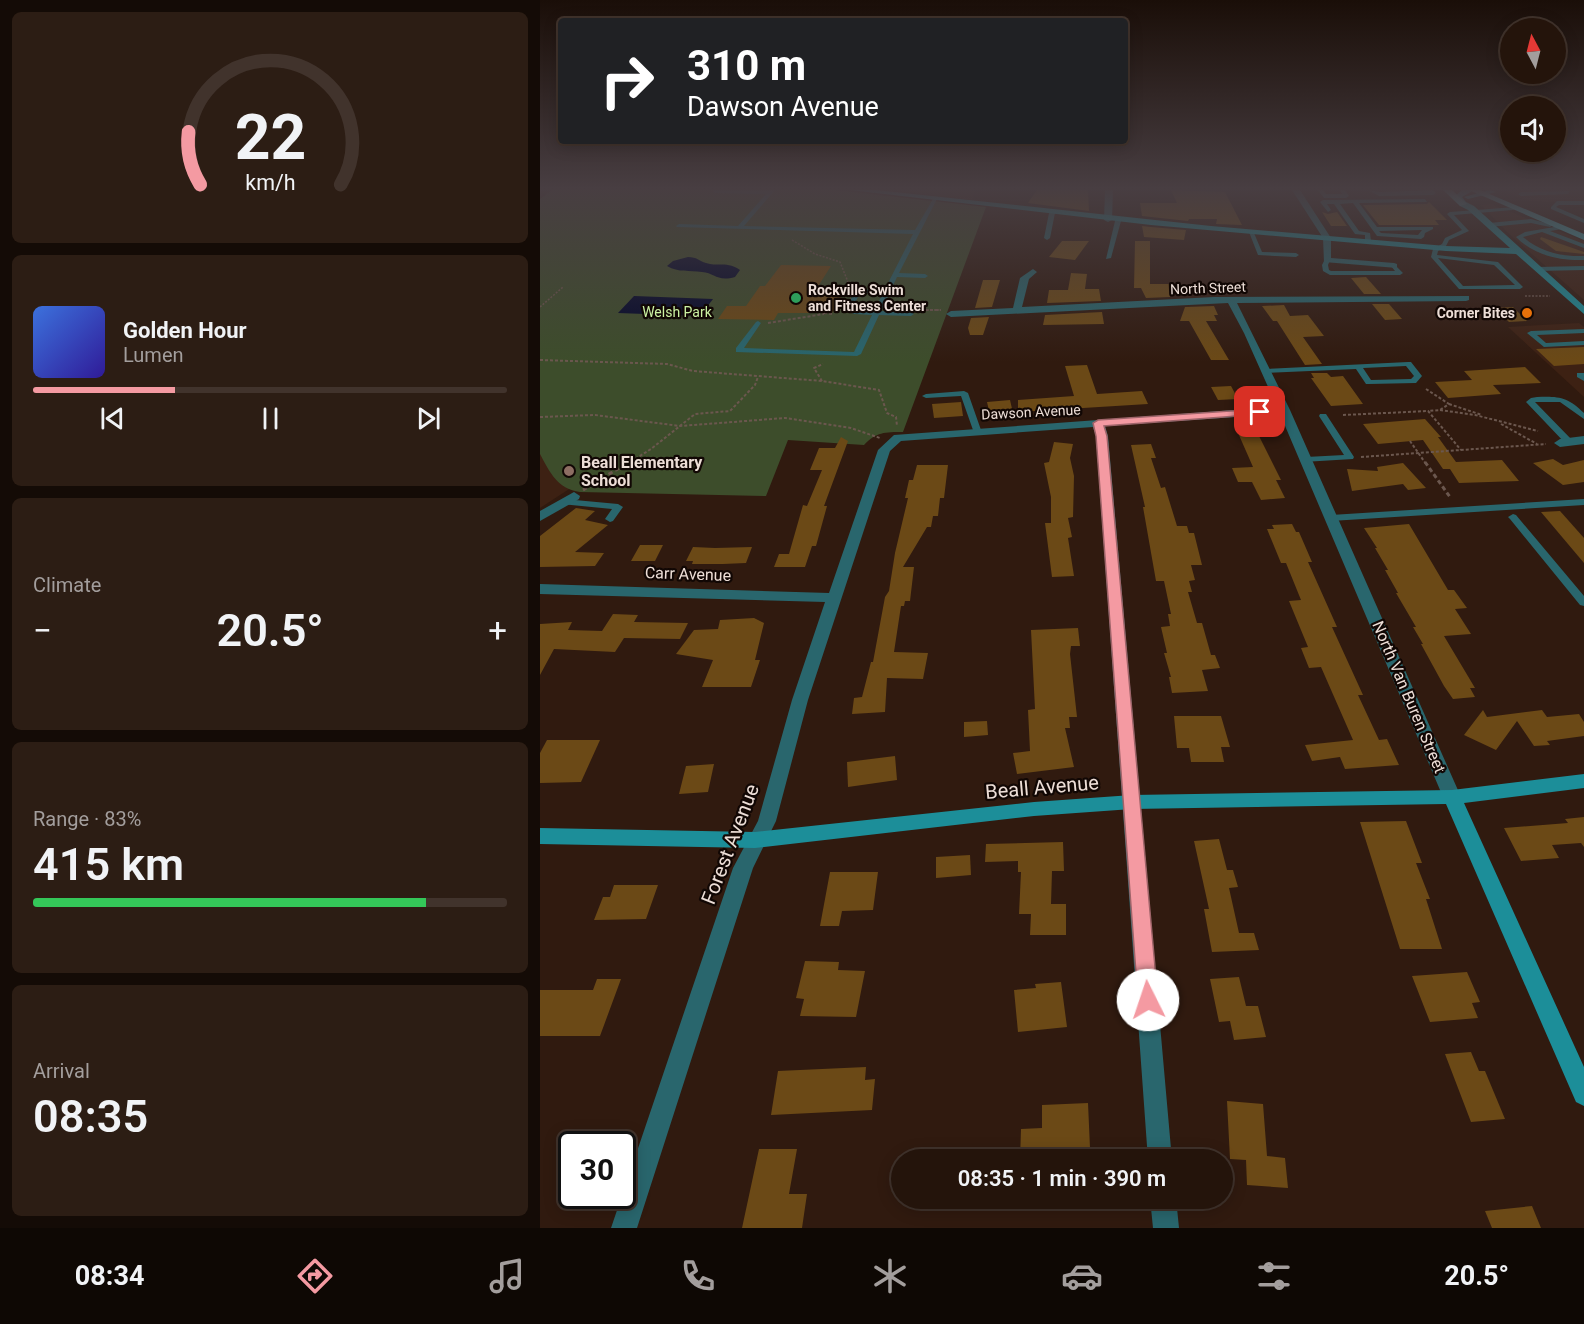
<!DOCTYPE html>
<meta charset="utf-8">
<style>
:root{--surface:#24140b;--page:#2c1d14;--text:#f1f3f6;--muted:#a39e9d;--line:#41332c;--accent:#f49aa2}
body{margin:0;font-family:Roboto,sans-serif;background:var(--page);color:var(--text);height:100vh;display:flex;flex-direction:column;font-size:22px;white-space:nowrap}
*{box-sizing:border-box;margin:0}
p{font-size:20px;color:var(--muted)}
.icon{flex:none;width:33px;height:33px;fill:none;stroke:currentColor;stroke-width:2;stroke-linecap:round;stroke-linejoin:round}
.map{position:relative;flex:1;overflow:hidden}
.panel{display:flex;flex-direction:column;gap:12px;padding:12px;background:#140b06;width:540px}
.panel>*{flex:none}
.top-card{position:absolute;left:18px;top:18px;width:570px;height:126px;border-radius:6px;box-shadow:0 3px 15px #0003,0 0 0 2px var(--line);background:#202124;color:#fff;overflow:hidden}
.needle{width:39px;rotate:353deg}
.fabs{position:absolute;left:960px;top:18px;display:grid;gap:12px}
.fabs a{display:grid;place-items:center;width:66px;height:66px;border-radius:50%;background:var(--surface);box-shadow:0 3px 15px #0003,0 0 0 2px var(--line);font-size:30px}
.speed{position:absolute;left:18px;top:1131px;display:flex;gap:12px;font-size:30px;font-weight:700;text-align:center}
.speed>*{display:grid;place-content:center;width:78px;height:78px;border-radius:50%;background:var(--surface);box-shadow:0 3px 15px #0003,0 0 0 2px var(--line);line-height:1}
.speed .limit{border:3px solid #111;border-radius:9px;background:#fff;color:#111}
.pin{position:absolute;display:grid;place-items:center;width:51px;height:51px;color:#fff;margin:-26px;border-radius:12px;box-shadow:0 3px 9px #0006}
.me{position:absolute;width:66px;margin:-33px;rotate:356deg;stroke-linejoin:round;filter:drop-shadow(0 0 4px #0008)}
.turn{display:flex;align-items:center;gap:21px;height:126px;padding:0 30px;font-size:27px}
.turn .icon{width:78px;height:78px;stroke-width:2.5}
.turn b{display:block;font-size:42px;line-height:51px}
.big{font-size:45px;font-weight:600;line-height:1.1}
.panel .card{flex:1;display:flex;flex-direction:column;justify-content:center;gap:9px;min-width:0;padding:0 21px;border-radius:9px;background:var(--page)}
.panel .dial{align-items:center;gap:0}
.dial svg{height:156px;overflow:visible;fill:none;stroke:var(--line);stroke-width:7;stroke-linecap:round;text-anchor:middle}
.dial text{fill:var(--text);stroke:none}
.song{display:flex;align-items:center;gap:18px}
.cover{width:72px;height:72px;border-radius:9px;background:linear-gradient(135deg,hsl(220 70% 55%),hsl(250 70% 35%))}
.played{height:6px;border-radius:3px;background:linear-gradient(90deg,var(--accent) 30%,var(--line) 30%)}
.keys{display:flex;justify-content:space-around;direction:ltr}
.heat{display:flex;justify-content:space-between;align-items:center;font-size:33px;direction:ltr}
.charge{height:9px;border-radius:4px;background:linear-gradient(90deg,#34c759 83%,var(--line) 0)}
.trip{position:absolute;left:351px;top:1149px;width:342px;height:60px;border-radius:30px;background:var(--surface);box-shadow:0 3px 15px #0003,0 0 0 2px var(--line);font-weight:600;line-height:60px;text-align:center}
.tabs{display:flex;height:96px;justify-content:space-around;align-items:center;background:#0e0804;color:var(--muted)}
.tabs .icon{width:42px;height:42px}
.tabs .active{color:var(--accent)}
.tabs b{font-size:27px;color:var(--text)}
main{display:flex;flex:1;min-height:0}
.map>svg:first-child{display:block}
.built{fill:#3d2113}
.green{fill:#3d4d2b}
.water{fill:#00062a}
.building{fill:#6b4916}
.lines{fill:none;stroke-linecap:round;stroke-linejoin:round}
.path-far2{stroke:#6b574e;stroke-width:1.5;stroke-dasharray:2 1.5;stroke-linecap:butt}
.path-far1{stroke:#6b574e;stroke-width:2;stroke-dasharray:3 2;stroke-linecap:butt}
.path{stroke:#6b574e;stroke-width:3;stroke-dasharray:4.5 3;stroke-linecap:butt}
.lane{fill:#29666d;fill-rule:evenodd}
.street{fill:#29666d;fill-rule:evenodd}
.secondary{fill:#1c8e99;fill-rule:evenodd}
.primary{fill:#41a9b4;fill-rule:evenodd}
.route{fill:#f49aa2;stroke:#9f6469;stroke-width:1.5}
.leisure-dot{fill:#2e9e5b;stroke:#110704;stroke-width:2}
.food-dot{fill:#e8710a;stroke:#110704;stroke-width:2}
.education-dot{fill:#8d6e63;stroke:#110704;stroke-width:2}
.labels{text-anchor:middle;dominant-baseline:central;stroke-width:4.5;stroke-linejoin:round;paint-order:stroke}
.far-street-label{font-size:14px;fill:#edded7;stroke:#110704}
.far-poi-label{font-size:14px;font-weight:bold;fill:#edded7;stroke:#110704;text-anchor:start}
.far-park-label{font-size:14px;fill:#ccf2a3;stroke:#110704}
.poi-label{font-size:16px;font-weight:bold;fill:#edded7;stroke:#110704;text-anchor:start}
.street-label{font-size:16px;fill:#edded7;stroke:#110704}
.near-street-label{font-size:20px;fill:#edded7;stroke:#110704}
</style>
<main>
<section class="panel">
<div class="card dial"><svg viewBox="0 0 100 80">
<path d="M14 69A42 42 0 1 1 86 69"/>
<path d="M14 69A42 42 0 0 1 8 42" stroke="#f49aa2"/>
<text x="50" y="56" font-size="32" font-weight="700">22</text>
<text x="50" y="72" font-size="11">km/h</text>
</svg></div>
<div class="card">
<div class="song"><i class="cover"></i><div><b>Golden Hour</b><p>Lumen</p></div></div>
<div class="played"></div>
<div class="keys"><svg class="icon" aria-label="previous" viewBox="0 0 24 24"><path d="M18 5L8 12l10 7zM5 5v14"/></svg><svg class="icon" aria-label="pause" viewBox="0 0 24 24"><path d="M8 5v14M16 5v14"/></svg><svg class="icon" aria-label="next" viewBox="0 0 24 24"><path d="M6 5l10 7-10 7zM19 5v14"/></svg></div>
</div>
<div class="card"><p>Climate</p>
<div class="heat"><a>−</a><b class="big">20.5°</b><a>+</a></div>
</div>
<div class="card"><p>Range · 83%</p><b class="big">415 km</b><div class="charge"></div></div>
<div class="card"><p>Arrival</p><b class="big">08:35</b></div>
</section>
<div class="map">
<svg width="1044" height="1228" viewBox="0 0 1044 1228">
<rect width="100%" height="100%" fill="#301a0f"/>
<g class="built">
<polygon points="350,190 435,190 432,200"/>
<polygon points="961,190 1044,190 1044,203 989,201 968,193 967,190"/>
<polygon points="951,204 1044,241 1044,300 968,233 941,205"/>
<polygon points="1039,323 1044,327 1044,397 968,327"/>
<polygon points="0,449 86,452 0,508"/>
</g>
<path class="green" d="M12 190H295L446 207 363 432C345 432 336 432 324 445L248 440 226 496 40 492C18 489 10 473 0 454V199Z"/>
<g class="water">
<path d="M148 257C157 257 159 261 166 263 180 267 186 261 200 270L195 277C177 282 175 273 162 272 149 270 139 273 127 266L133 261Z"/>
<polygon points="94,296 173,299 160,316 78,313"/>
</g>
<g class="building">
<polygon points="497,190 548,190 549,211 488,203"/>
<polygon points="631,190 685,192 702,225 676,224 677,219 649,219 648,221 602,216 600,203 637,203"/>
<polygon points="889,202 907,220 895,220 899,225 839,225 823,205 887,204"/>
<polygon points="782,212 788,214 797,212 807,226 791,226"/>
<polygon points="602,226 611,227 646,230 644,240 604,237"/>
<polygon points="1001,237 1044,252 1044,254 1016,251 1000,239"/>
<polygon points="522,241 549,241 535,260 509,257"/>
<polygon points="595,241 610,241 610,284 633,284 630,297 606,298 601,288 594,288"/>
<polygon points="241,265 291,266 277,288 306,289 292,313 238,313 234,320 178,319 187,306 206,306 220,286 225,286"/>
<polygon points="531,273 547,274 545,289 559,289 561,301 507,303 509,290 528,290"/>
<polygon points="826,277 841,294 824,294 811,278"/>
<polygon points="443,280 460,280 457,290 452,307 435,308"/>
<polygon points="832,304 849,304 862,319 845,320"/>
<polygon points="744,305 750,316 768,315 784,336 763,337 782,364 765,365 737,321 733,321 722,306"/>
<polygon points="674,306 678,315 674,315 677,321 666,321 689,360 671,360 649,321 640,321 645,307"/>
<polygon points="973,307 987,321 969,322 955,308"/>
<polygon points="562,312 564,324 503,325 505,315"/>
<polygon points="449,317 443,335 430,335 428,328 431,318"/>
<polygon points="1044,347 1044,364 1014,366 996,349"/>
<polygon points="547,365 557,394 602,391 608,404 478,412 478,400 534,396 525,366"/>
<polygon points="985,367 1001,383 953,385 961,394 908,398 895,382 932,380 924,371"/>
<polygon points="771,373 787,373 791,377 803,376 823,404 791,406 771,378 774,378"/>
<polygon points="691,386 698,399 678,400 671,387"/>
<polygon points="470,400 473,413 450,415 447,402"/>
<polygon points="421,402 423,416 394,418 392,404"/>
<polygon points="885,419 901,437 898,437 916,462 962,460 979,481 919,483 910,469 903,469 883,440 838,444 823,424"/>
<polygon points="695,426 718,434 741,480 736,480 745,498 721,500 712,482 698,482 692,468 713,467"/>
<polygon points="301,437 308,441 284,506 287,506 276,546 272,546 265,567 234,567 239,554 249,554 263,505 267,506 282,470 270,470 279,448 295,448"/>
<polygon points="514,442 533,444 530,458 534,476 533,517 528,518 532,537 528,538 534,576 512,577 505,523 511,523 511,497 504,463 509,462"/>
<polygon points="611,444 616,458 611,458 621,488 625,487 637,526 647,526 649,533 654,533 662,565 651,565 655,580 649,581 652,592 648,592 657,623 662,623 671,655 675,655 680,668 662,670 668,691 632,693 629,677 631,677 624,653 627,653 621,627 630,626 628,614 631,614 624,581 616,581 603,507 605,507 591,445"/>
<polygon points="1013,459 1023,465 1044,460 1044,482 1023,485 993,463"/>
<polygon points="863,463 886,488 868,490 863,484 812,491 807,469 838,471 837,467"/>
<polygon points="377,465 408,465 404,498 400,498 398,516 393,516 391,527 387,527 363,567 374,567 370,601 365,601 364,606 361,606 354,652 388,653 383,679 347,678 345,712 312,714 314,698 322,697 331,662 333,662 345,597 349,591 355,553 368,498 365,498 369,480 373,480"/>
<polygon points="36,508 55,511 45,520 68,525 35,552 64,553 55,566 0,567 0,536"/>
<polygon points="1020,511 1044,538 1044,563 1001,512"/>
<polygon points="752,524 756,532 759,532 772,562 768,562 797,627 792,627 823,695 818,695 839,740 847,739 859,765 805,769 800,757 772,761 765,745 813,740 781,667 769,668 761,648 768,647 749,601 761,600 746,563 741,563 727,529 734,529 732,525"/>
<polygon points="869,524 908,590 914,590 927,608 915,609 931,634 904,636 935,688 930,688 935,697 913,699 904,686 881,644 883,644 873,627 876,627 856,593 858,593 845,570 848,570 835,548 837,548 824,528"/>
<polygon points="100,545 123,545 115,561 91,561"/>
<polygon points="153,547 175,548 212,547 206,563 183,564 152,564 153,561 146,561"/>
<polygon points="73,614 98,615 94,622 148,623 140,639 84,638 75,652 14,649 0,675 0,624 32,622 28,630 62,631"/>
<polygon points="214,618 224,623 215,660 220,660 211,687 162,687 173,660 136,654 154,630 178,629 180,620"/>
<polygon points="538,628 540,646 531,646 530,654 537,717 529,717 530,728 525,728 534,767 477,774 473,753 490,751 488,710 495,709 491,630"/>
<polygon points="943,710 947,717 1002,710 1007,717 1039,714 1044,722 1044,736 1007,741 1010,745 994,746 977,721 956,750 924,735"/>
<polygon points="634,716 681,716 690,747 681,747 684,762 651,762 649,748 637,748"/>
<polygon points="447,721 448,735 424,737 424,722"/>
<polygon points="7,740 60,740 41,782 0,783 0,753"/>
<polygon points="355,756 357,780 308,787 307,762"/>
<polygon points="174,764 168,792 139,794 146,766"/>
<polygon points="1044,817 1044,847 1041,843 1012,845 1019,858 981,861 964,828 1028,823 1025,819"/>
<polygon points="866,821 882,863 876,863 890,899 886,899 902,949 860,949 820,822"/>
<polygon points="679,839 687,870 693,870 698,887 689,888 699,933 714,933 719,950 672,952 664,909 669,909 654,841"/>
<polygon points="523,842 524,871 512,871 511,904 526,904 526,935 490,935 491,914 479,914 481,872 478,872 478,861 445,862 446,844"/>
<polygon points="430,855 431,875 396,878 396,857"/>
<polygon points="290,872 338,872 333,910 302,911 299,926 280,926"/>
<polygon points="74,885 118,885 106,919 54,920 63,897 70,897"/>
<polygon points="265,961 299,962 298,970 325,971 316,1017 260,1016 264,999 256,998"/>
<polygon points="927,972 940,1002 932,1003 938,1018 890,1022 872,976"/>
<polygon points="699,977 706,1006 718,1006 726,1037 694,1040 690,1021 679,1022 670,979"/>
<polygon points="57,979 81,979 60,1036 0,1036 0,990 53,990"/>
<polygon points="521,982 527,1027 478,1032 474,990 496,988 495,984"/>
<polygon points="931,1052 939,1071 945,1071 965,1119 931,1122 905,1054"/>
<polygon points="326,1067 325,1080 335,1079 332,1110 231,1115 238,1071"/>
<polygon points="687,1101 723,1104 727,1156 745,1158 748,1188 707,1185 706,1160 690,1159"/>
<polygon points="548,1103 550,1148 543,1149 544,1160 480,1160 481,1129 502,1128 502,1105"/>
<polygon points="219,1149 257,1149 249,1194 267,1194 262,1228 202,1228"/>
<polygon points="992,1206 1001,1228 952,1228 945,1211"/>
</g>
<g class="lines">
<g class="path-far2">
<polyline points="252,240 275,254 300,262 310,287"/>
<polyline points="985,296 1010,296"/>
<polyline points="0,307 23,287"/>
<polyline points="380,310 401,310"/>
</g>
<g class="path-far1">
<polyline points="380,310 401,310"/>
<polyline points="284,313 293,314"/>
<polyline points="228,323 284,314"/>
<polyline points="0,360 127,364 153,371 282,381 339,390 347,413 356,417 357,426"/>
<polyline points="282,381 274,368 283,364"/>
<polyline points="886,389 909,404 900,410 888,411"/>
<polyline points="909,404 942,415"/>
<polyline points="900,410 935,415 998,431"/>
<polyline points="803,415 888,411 921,450"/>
<polyline points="0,417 55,415 140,426 245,418 311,428 340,438"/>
<polyline points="961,424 997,444"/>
<polyline points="870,441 886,464"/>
<polyline points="821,457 1006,444"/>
<polyline points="87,464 111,449 155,414 190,411 215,385 218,377"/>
</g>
<g class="path">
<polyline points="885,462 910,497"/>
<polyline points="43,490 89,462"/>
</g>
<g class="lane">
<path d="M173 190H235L204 226 375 230 393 199H397L359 273 385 274 388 276 385 278 357 277 341 311 371 312 374 314 371 316 339 315 321 354 317 356 196 352V348L216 322 218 321 221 323 204 348 314 352 332 315 314 314 305 310 316 290 345 289 373 234 137 227 136 226 139 224 198 226 226 194 175 193ZM320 293H343L334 311 312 309Z"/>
<polygon points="778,190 783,190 786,194 802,194 800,190 805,190 809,196 806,198 784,198"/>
<polygon points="828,190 840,192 893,190 896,193 893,195 839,196"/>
<polygon points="1030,191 1028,194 981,196 978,194 981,192"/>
<path d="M885 199 887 202 819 203 837 227H893V229L885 233 884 237 881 239 837 236 813 203 800 204 819 231 830 233 831 241 828 243 825 241V235L815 234 794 204H787L791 210 788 212 780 202 783 200ZM882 230 878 235 841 233 839 231Z"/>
<polygon points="1017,201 1044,201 1044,205 1019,205 1016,207 1044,219 1044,223 1011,209 1011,207"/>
<path d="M975 207V209L973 210 914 215 929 231 909 240 906 246 898 251 897 255 958 262 983 287 980 289H919L891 257 893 249 902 244 905 238 922 230 907 214 910 212ZM898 258 954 265 975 285 923 286Z"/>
<polygon points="512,211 515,213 510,238 507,240 504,238 509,213"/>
<polygon points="578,219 581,221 571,258 566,259 575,221"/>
<polygon points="991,219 1013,225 1010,227 991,223 949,227 946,225 949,223"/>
<path d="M1020 226 1023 228 1022 229 1010 231 1044 244V248L1002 232 983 237C1000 252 1022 257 1044 256V260C1020 261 993 255 976 237L985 232Z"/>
<polygon points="709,232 714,233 722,252 756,253 759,255 756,257 718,255"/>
<polygon points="787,258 790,260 788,265 789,270 791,271 855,271 851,266 854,264 863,273 860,275 790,275 783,271 782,265 785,259"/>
<polygon points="1044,266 1044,270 997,271 994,269 997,267"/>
<polygon points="1044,329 1044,333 997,335 1006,343 1044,341 1044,345 1004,347 987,333 991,331"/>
<path d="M868 362H871L882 376 876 383 829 384H826L816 369 726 373 722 371 726 369ZM866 366 874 376 871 379 831 380 823 368Z"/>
<polygon points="1037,373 1044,373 1044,381 1037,377"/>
<polygon points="424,391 428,393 441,430 440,432 437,432 433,430 421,396 386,398 382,396 386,394"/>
<path d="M997 397C1018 396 1028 397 1044 413V419L1020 402H995L1032 440V444H1026L986 402 991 398Z"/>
<polygon points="780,414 786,414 814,457 813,459 763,462 763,458 766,457 804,455 779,416"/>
<polygon points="24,499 78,504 83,507 73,521 70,522 65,519 72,509 21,504 19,502"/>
<polygon points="1044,499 1044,505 791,521 786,518 791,515"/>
<polygon points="973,514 976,515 1044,596 1044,606 1040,605 970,519 968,517"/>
</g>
<g class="street">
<polygon points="565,190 573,190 572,220 568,222 564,220"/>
<polygon points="752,190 760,190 791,238 791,258 854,263 857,264 857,268 784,262 783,238"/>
<polygon points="493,269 497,272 489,279 482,307 674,297 929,296 929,300 926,301 697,303 750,410 921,797 918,802 912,804 906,802 903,797 740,414 565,426 568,436 632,1160 608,1160 556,436 553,427 361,441 350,451 268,700 236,821 213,868 97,1228 71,1228 193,868 218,821 252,700 285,602 0,594 0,584 289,593 338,450 354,435 737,407 704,333 688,303 411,317 406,314 411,311 473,308 480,278"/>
<polygon points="1044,436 1044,444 1020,447 1014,443 1020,439"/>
<polygon points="34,492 40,496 39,499 0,521 0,511"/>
<polygon points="610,1198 636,1198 639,1228 613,1228"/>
</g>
<g class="secondary">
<polygon points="310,190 336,190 671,226 906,246 970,248 928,210 920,206 914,197 922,190 934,190 922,197 926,202 934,206 1044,306 1044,314 976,254 906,251 611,225"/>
<polygon points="949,190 956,192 928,199 924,197"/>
<polygon points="1044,774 1044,788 924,803 1044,1067 1044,1106 1036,1102 906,804 592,809 494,816 215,848 0,844 0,828 215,832 494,802 592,795 912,790"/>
</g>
<g class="primary">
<polygon points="903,190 912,190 927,204 920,206"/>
<polygon points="929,190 940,190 1044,234 1044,240"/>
</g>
</g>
<linearGradient id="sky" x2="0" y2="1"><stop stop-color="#1a0e08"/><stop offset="0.52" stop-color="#483e42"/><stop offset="1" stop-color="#483e42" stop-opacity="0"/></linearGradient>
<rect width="1044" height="362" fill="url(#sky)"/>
<polygon class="route" points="720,409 726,412 724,414 564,426 567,436 618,1000 615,1006 608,1009 601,1006 598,1000 556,436 553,423 558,420"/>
<circle class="leisure-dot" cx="256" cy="298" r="6"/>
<circle class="food-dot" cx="987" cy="313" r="6"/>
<circle class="education-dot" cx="29" cy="471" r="6"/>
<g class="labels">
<g class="far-street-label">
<text transform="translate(668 288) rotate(-2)">North Street</text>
<text transform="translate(491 412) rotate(-3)">Dawson Avenue</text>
</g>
<g class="far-poi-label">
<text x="268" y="290">Rockville Swim<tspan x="268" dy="16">and Fitness Center</tspan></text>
<text x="975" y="313" text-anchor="end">Corner Bites</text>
</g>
<g class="far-park-label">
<text x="137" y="312">Welsh Park</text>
</g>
<g class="poi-label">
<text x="41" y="462">Beall Elementary<tspan x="41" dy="18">School</tspan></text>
</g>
<g class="street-label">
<text transform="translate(148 574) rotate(2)">Carr Avenue</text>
<text transform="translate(869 697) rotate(67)">North Van Buren Street</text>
</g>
<g class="near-street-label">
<text transform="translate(502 787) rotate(-5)">Beall Avenue</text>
<text transform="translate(190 844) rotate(-69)">Forest Avenue</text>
</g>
</g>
</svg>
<div class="fabs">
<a><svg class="needle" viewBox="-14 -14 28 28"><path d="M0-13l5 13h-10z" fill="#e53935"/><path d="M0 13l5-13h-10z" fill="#a39e9d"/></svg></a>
<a><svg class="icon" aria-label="sound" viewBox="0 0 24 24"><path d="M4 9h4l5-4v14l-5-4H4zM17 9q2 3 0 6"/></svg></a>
</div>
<div class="speed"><div class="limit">30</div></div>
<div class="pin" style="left:720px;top:412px;background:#d93025"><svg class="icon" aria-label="arrive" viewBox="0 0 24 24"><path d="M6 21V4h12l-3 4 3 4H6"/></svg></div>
<svg class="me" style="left:608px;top:1000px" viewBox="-20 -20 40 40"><circle r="19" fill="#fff"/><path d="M0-13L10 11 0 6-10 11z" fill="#f49aa2"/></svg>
<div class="trip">08:35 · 1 min · 390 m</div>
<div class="top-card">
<div class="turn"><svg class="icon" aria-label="right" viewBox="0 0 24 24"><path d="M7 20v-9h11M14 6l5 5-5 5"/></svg><div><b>310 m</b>Dawson Avenue</div></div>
</div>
</div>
</main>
<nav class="tabs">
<b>08:34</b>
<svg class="icon active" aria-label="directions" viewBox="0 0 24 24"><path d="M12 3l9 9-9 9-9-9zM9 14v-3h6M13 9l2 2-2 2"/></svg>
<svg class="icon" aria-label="music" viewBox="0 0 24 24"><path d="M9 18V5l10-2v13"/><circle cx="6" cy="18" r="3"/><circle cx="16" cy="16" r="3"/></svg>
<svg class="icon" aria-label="phone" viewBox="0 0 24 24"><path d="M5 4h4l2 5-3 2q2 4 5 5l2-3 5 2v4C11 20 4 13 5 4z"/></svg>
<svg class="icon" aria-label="climate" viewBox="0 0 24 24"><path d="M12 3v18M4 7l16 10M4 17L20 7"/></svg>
<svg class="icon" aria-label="car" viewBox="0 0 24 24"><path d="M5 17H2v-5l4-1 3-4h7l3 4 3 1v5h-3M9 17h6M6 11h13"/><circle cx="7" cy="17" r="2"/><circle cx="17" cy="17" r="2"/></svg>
<svg class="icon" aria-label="filters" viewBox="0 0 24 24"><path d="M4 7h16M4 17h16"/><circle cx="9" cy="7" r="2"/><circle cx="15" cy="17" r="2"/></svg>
<b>20.5°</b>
</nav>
